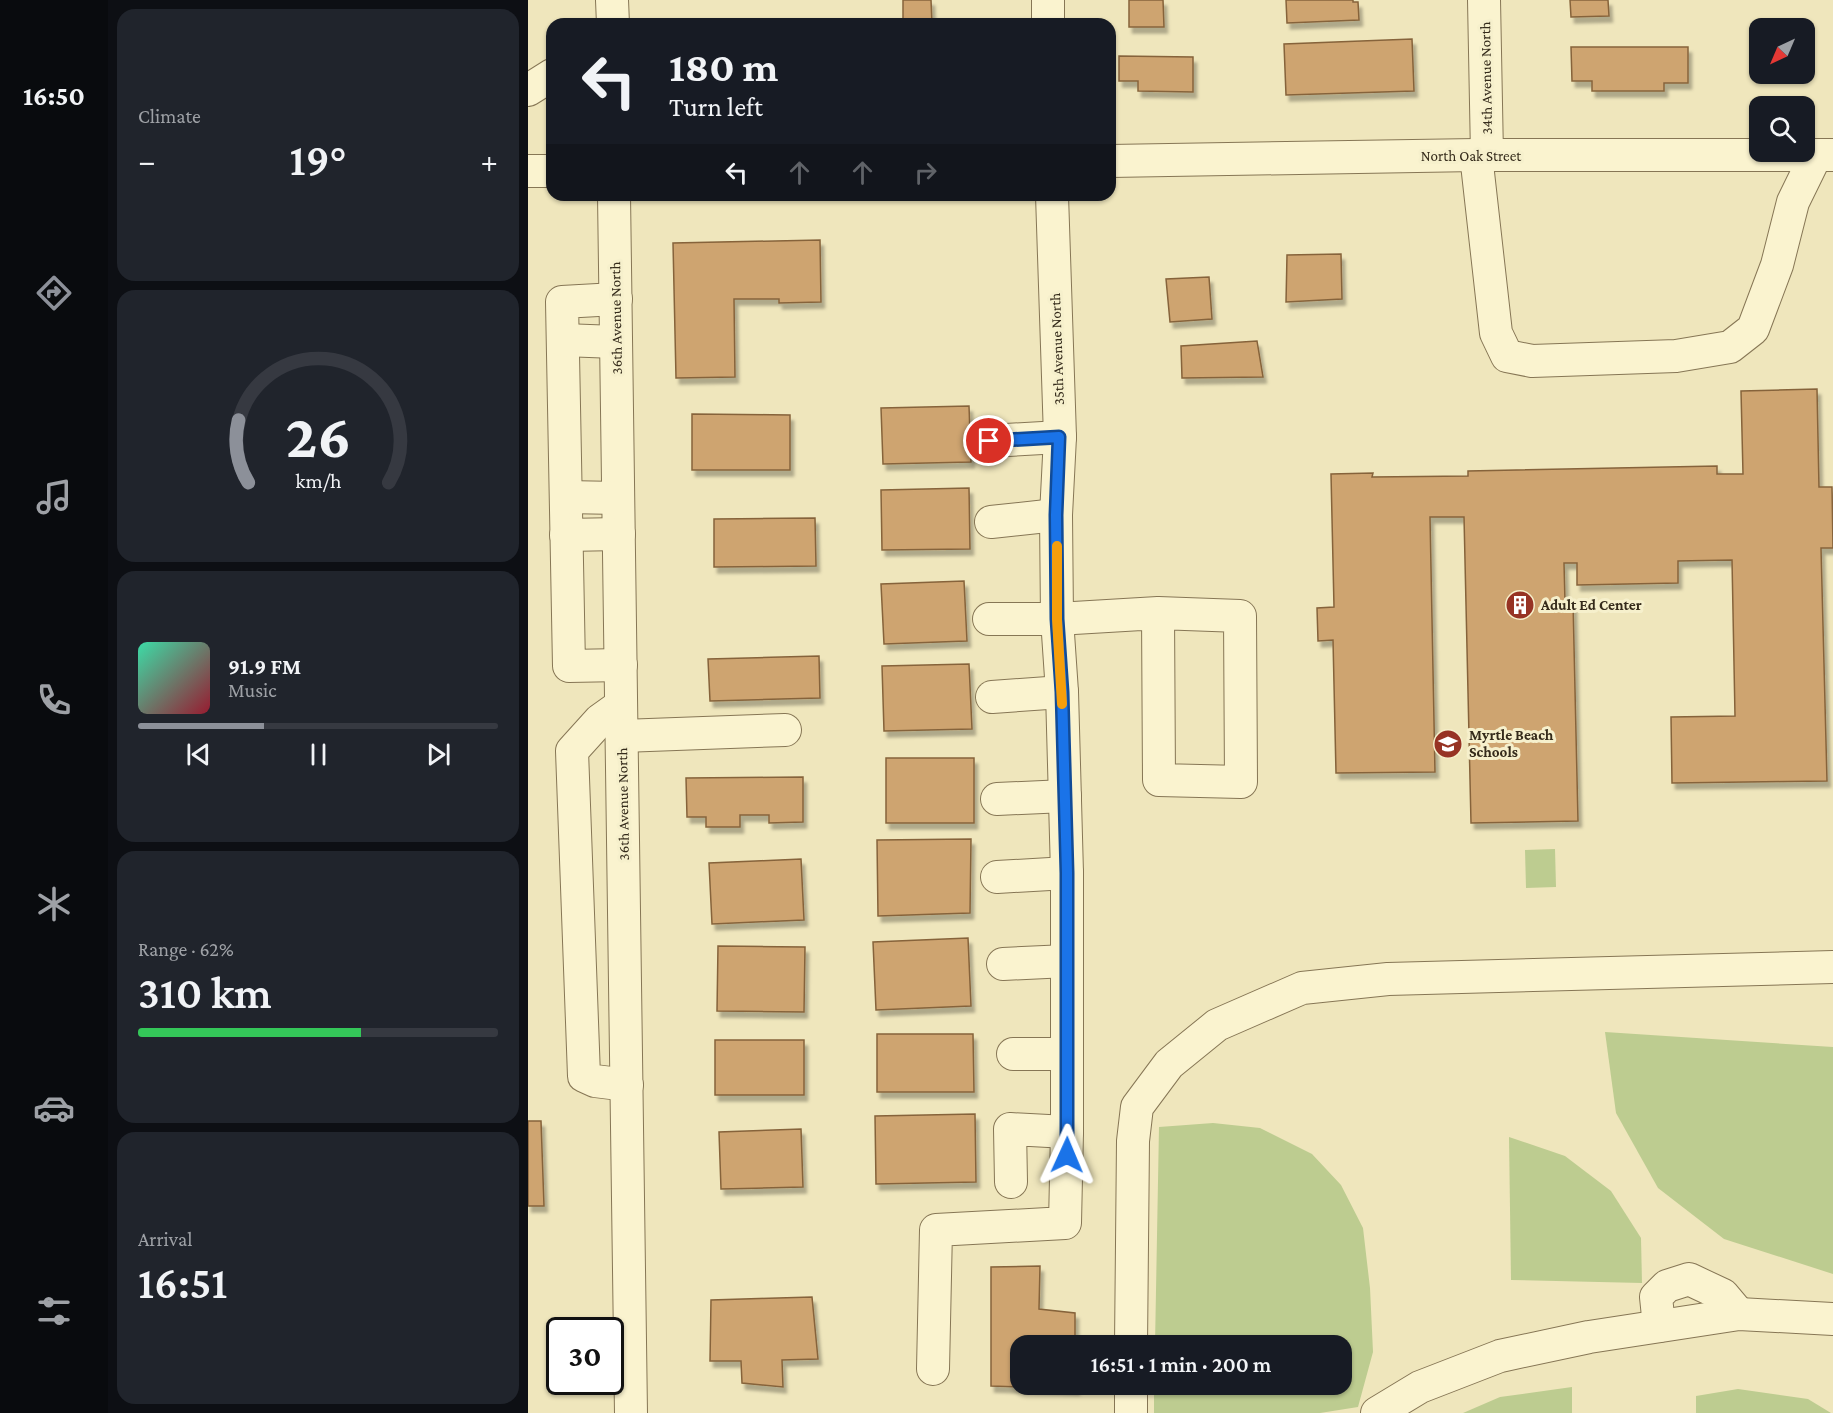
<!DOCTYPE html>
<meta charset="utf-8">
<style>
:root{--surface:#171b24;--page:#20242c;--text:#f1f3f6;--muted:#9ea1a6;--line:#363941;--accent:#8c9099}
body{margin:0;font-family:"Crimson Pro",serif;background:var(--page);color:var(--text);height:100vh;display:flex;flex-direction:column;font-size:22px;white-space:nowrap}
*{box-sizing:border-box;margin:0}
p{font-size:20px;color:var(--muted)}
.icon{flex:none;width:33px;height:33px;fill:none;stroke:currentColor;stroke-width:2;stroke-linecap:round;stroke-linejoin:round}
.map{position:relative;flex:1;overflow:hidden}
.panel{display:flex;flex-direction:column;gap:9px;padding:9px;background:#0d0f14;width:420px}
.panel>*{flex:none}
.banner{position:absolute;left:18px;top:18px;width:570px;height:183px;border-radius:18px;box-shadow:0 2px 4px #0004;background:#171b24;color:var(--text);overflow:hidden}
.needle{width:39px;rotate:224deg}
.controls{position:absolute;left:1221px;top:18px;display:grid;gap:12px}
.controls a{display:grid;place-items:center;width:66px;height:66px;border-radius:12px;background:var(--surface);box-shadow:0 2px 4px #0004;font-size:30px}
.speed{position:absolute;left:18px;top:1317px;display:flex;gap:12px;font-size:30px;font-weight:700;text-align:center}
.speed>*{display:grid;place-content:center;width:78px;height:78px;border-radius:50%;background:var(--surface);box-shadow:0 2px 4px #0004;line-height:1}
.speed .limit{border:3px solid #111;border-radius:9px;background:#fff;color:#111}
.pin{position:absolute;display:grid;place-items:center;width:51px;height:51px;color:#fff;margin:-26px;border:3px solid #fff;border-radius:50%;box-shadow:0 2px 6px #0007}
.me{position:absolute;width:66px;margin:-33px;rotate:1deg;stroke-linejoin:round;filter:drop-shadow(0 0 4px #0008)}
.turn{display:flex;align-items:center;gap:21px;height:126px;padding:0 24px;font-size:27px}
.turn .icon{width:78px;height:78px;stroke-width:2.5}
.turn b{display:block;font-size:42px;line-height:51px}
.lanes{display:flex;align-items:center;height:57px;padding:0 24px;background:#0003;justify-content:center;gap:30px;direction:ltr}
.lanes .off{opacity:.35}
.big{font-size:45px;font-weight:600;line-height:1.1}
.panel .widget{flex:1;display:flex;flex-direction:column;justify-content:center;gap:9px;min-width:0;padding:0 21px;border-radius:18px;background:var(--page)}
.panel .dial{align-items:center;gap:0}
.dial svg{height:156px;overflow:visible;fill:none;stroke:var(--line);stroke-width:7;stroke-linecap:round;text-anchor:middle}
.dial text{fill:var(--text);stroke:none}
.song{display:flex;align-items:center;gap:18px}
.cover{width:72px;height:72px;border-radius:9px;background:linear-gradient(135deg,hsl(160 70% 55%),hsl(350 70% 35%))}
.played{height:6px;border-radius:3px;background:linear-gradient(90deg,var(--accent) 35%,var(--line) 35%)}
.keys{display:flex;justify-content:space-around;direction:ltr}
.heat{display:flex;justify-content:space-between;align-items:center;font-size:33px;direction:ltr}
.charge{height:9px;border-radius:4px;background:linear-gradient(90deg,#34c759 62%,var(--line) 0)}
.trip{position:absolute;left:482px;top:1335px;width:342px;height:60px;border-radius:18px;background:var(--surface);box-shadow:0 2px 4px #0004;font-weight:600;line-height:60px;text-align:center}
main{display:flex;flex:1;min-height:0}
.dock{display:flex;flex-direction:column;width:108px;justify-content:space-around;align-items:center;background:#090b0e;color:var(--muted)}
.dock .icon{width:42px;height:42px}
.dock .on{color:var(--accent)}
.dock b{font-size:27px;color:var(--text)}
.map>svg:first-child{display:block}
.green{fill:#bdcc90}
.building{fill:#cea470;stroke:#86633b;stroke-width:1.5;filter:url(#shadow)}
.lines{fill:none;stroke-linecap:round;stroke-linejoin:round}
.minor-casing{stroke:#867655;stroke-width:34}
.minor{stroke:#faf3cf;stroke-width:32}
.route-casing{stroke:#114b97;stroke-width:15}
.route{stroke:#1a73e8;stroke-width:10}
.slow{stroke:#f59e0b;stroke-width:10}
.labels{text-anchor:middle;dominant-baseline:central;stroke-width:6;stroke-linejoin:round;paint-order:stroke}
.street-label{font-size:15px;fill:#352b1b;stroke:#f6f0cc}
.poi-label{font-size:15px;font-weight:bold;fill:#352b1b;stroke:#f6f0cc;text-anchor:start}
</style>
<main>
<nav class="dock">
<b>16:50</b>
<svg class="icon on" aria-label="directions" viewBox="0 0 24 24"><path d="M12 3l9 9-9 9-9-9zM9 14v-3h6M13 9l2 2-2 2"/></svg>
<svg class="icon" aria-label="music" viewBox="0 0 24 24"><path d="M9 18V5l10-2v13"/><circle cx="6" cy="18" r="3"/><circle cx="16" cy="16" r="3"/></svg>
<svg class="icon" aria-label="phone" viewBox="0 0 24 24"><path d="M5 4h4l2 5-3 2q2 4 5 5l2-3 5 2v4C11 20 4 13 5 4z"/></svg>
<svg class="icon" aria-label="climate" viewBox="0 0 24 24"><path d="M12 3v18M4 7l16 10M4 17L20 7"/></svg>
<svg class="icon" aria-label="car" viewBox="0 0 24 24"><path d="M5 17H2v-5l4-1 3-4h7l3 4 3 1v5h-3M9 17h6M6 11h13"/><circle cx="7" cy="17" r="2"/><circle cx="17" cy="17" r="2"/></svg>
<svg class="icon" aria-label="filters" viewBox="0 0 24 24"><path d="M4 7h16M4 17h16"/><circle cx="9" cy="7" r="2"/><circle cx="15" cy="17" r="2"/></svg>
</nav>
<section class="panel">
<div class="widget"><p>Climate</p>
<div class="heat"><a>−</a><b class="big">19°</b><a>+</a></div>
</div>
<div class="widget dial"><svg viewBox="0 0 100 80">
<path d="M14 69A42 42 0 1 1 86 69"/>
<path d="M14 69A42 42 0 0 1 9 37" stroke="#8c9099"/>
<text x="50" y="56" font-size="32" font-weight="700">26</text>
<text x="50" y="72" font-size="11">km/h</text>
</svg></div>
<div class="widget">
<div class="song"><i class="cover"></i><div><b>91.9 FM</b><p>Music</p></div></div>
<div class="played"></div>
<div class="keys"><svg class="icon" aria-label="previous" viewBox="0 0 24 24"><path d="M18 5L8 12l10 7zM5 5v14"/></svg><svg class="icon" aria-label="pause" viewBox="0 0 24 24"><path d="M8 5v14M16 5v14"/></svg><svg class="icon" aria-label="next" viewBox="0 0 24 24"><path d="M6 5l10 7-10 7zM19 5v14"/></svg></div>
</div>
<div class="widget"><p>Range · 62%</p><b class="big">310 km</b><div class="charge"></div></div>
<div class="widget"><p>Arrival</p><b class="big">16:51</b></div>
</section>
<div class="map">
<svg width="1305" height="1413" viewBox="0 0 1305 1413">
<defs>
<filter id="shadow"><feDropShadow dx="3.5" dy="6" stdDeviation="1.5" flood-color="#0004"/></filter>
</defs>
<rect width="100%" height="100%" fill="#efe6bc"/>
<g class="green">
<polygon points="1027,849 1028,887 998,888 997,850"/>
<polygon points="1077,1032 1305,1047 1305,1274 1196,1239 1130,1188 1088,1113"/>
<polygon points="685,1123 732,1128 784,1154 813,1185 835,1228 842,1288 845,1352 830,1407 792,1413 626,1413 626,1385 813,1384 813,1346 627,1345 631,1127"/>
<polygon points="981,1137 1037,1156 1083,1191 1113,1238 1114,1283 983,1280"/>
<polygon points="1044,1387 1044,1413 935,1413 972,1397"/>
<polygon points="1210,1389 1280,1399 1303,1413 1168,1413 1168,1396"/>
</g>
<g class="building">
<polygon points="375,0 403,0 404,24 375,24"/>
<polygon points="601,0 635,0 636,27 601,27"/>
<polygon points="758,0 825,0 825,2 830,2 831,20 759,23"/>
<polygon points="1042,0 1080,0 1081,16 1043,17"/>
<polygon points="884,39 886,91 758,95 756,44"/>
<polygon points="1043,47 1160,47 1160,83 1136,83 1136,91 1064,91 1064,81 1044,81"/>
<polygon points="591,56 665,57 665,92 610,91 610,81 591,81"/>
<polygon points="292,240 293,302 251,303 251,299 206,299 207,377 148,378 145,243"/>
<polygon points="813,254 814,299 758,302 759,255"/>
<polygon points="681,277 684,319 642,322 638,279"/>
<polygon points="729,341 735,377 654,378 653,346"/>
<polygon points="1289,389 1291,487 1304,487 1305,548 1293,548 1299,781 1144,783 1143,717 1207,716 1204,560 1150,561 1150,583 1049,585 1049,563 1036,563 1037,602 1045,602 1050,821 943,823 936,517 902,517 907,772 808,773 805,640 790,641 789,608 806,607 803,474 845,473 844,477 940,476 940,471 1189,466 1189,474 1215,474 1213,391"/>
<polygon points="441,406 443,462 355,464 353,408"/>
<polygon points="164,414 262,415 262,470 164,470"/>
<polygon points="441,488 442,549 354,550 353,490"/>
<polygon points="287,518 288,566 186,567 186,519"/>
<polygon points="436,581 439,641 356,644 353,584"/>
<polygon points="291,656 292,698 182,701 180,659"/>
<polygon points="441,664 444,729 356,731 354,666"/>
<rect x="358" y="758" width="88" height="65"/>
<polygon points="275,777 275,822 241,823 241,815 212,815 212,827 178,827 178,817 159,817 158,778"/>
<polygon points="443,839 442,913 350,916 349,840"/>
<polygon points="273,859 276,920 184,924 181,863"/>
<polygon points="440,938 443,1006 348,1010 345,942"/>
<polygon points="190,946 277,947 276,1012 189,1011"/>
<polygon points="349,1034 445,1034 446,1092 349,1092"/>
<rect x="187" y="1040" width="89" height="55"/>
<polygon points="447,1114 448,1182 348,1184 347,1116"/>
<polygon points="0,1121 13,1121 16,1206 0,1206"/>
<polygon points="273,1129 275,1187 193,1189 191,1132"/>
<polygon points="512,1266 511,1309 547,1313 547,1346 492,1346 492,1384 548,1384 548,1389 463,1386 463,1267"/>
<polygon points="284,1297 290,1359 254,1360 255,1387 214,1383 213,1361 182,1361 183,1300"/>
</g>
<g class="lines">
<g class="minor-casing">
<g id="minor">
<polyline points="84,0 85,24"/>
<polyline points="520,0 520,24"/>
<polyline points="956,0 959,155"/>
<polyline points="0,90 24,75"/>
<polyline points="948,155 968,333 979,356 1004,361 1148,356 1202,347 1225,329 1249,265 1265,202 1288,155"/>
<polyline points="582,161 948,155 1305,155"/>
<polyline points="0,171 24,171"/>
<polyline points="86,195 103,1413"/>
<polyline points="88,299 34,302 41,666 93,665"/>
<polyline points="35,340 88,342"/>
<polyline points="461,441 532,437"/>
<polyline points="38,497 90,498"/>
<polyline points="463,522 528,515"/>
<polyline points="38,535 91,534"/>
<polyline points="461,619 529,619 630,613 712,616 713,782 631,780 630,613"/>
<polyline points="464,697 534,692"/>
<polyline points="93,705 72,720 44,751 56,1076 67,1081 99,1085"/>
<polyline points="94,736 257,730"/>
<polyline points="469,799 537,796"/>
<polyline points="469,877 539,873"/>
<polyline points="475,964 539,961"/>
<polyline points="485,1054 539,1054"/>
<polyline points="483,1182 482,1129 539,1132"/>
<polyline points="1131,1326 1128,1297 1139,1286 1161,1279 1195,1295 1211,1314"/>
<polyline points="603,1346 605,1141 609,1107 641,1064 689,1025 774,988 860,979 1305,967"/>
<polyline points="405,1369 408,1230 537,1223 539,1132 539,873 534,692 529,619 528,515 532,437 524,195"/>
<polyline points="603,1413 603,1384"/>
<polyline points="849,1413 892,1387 972,1356 1061,1337 1211,1314 1305,1319"/>
</g>
</g>
<use href="#minor" class="minor"/>
</g>
<g class="lines">
<g class="route-casing">
<polyline id="route" points="461,441 531,437 528,515 529,619 534,692 539,873 539,1155"/>
</g>
<use href="#route" class="route"/>
<polyline class="slow" points="529,546 529,619 534,704"/>
</g>
<defs>
<g id="building-disc" transform="scale(1.5)"><circle r="9.5" fill="#973324" stroke="#f6f0cc"/><path d="M-4-6H4V6H1V3H-1V6H-4ZM-2.5-4.3h1.7v1.8h-1.7ZM.8-4.3h1.7v1.8H.8ZM-2.5-1h1.7V.8h-1.7ZM.8-1h1.7V.8H.8Z" fill="#fff"/></g>
<g id="school-disc" transform="scale(1.5)"><circle r="9.5" fill="#973324" stroke="#f6f0cc"/><path d="M0-5L7-2L0 1L-7-2ZM-4 1L0 2.5L4 1V4Q0 6-4 4Z" fill="#fff"/></g>
</defs>
<g fill-rule="evenodd">
<use href="#building-disc" x="992" y="605"/>
<use href="#school-disc" x="920" y="744"/>
</g>
<g class="labels">
<g class="street-label">
<text transform="translate(958 78) rotate(-91)">34th Avenue North</text>
<text x="943" y="156">North Oak Street</text>
<text transform="translate(88 318) rotate(-91)">36th Avenue North</text>
<text transform="translate(529 349) rotate(-92)">35th Avenue North</text>
<text transform="translate(95 804) rotate(-91)">36th Avenue North</text>
</g>
<g class="poi-label">
<text x="1013" y="605">Adult Ed Center</text>
<text x="941" y="735">Myrtle Beach<tspan x="941" dy="17">Schools</tspan></text>
</g>
</g>
</svg>
<div class="controls">
<a><svg class="needle" viewBox="-14 -14 28 28"><path d="M0-13l5 13h-10z" fill="#e53935"/><path d="M0 13l5-13h-10z" fill="#9ea1a6"/></svg></a>
<a><svg class="icon" aria-label="search" viewBox="0 0 24 24"><circle cx="10" cy="10" r="6"/><path d="M15 15l6 6"/></svg></a>
</div>
<div class="speed"><div class="limit">30</div></div>
<div class="pin" style="left:461px;top:441px;background:#d93025"><svg class="icon" aria-label="arrive" viewBox="0 0 24 24"><path d="M6 21V4h12l-3 4 3 4H6"/></svg></div>
<svg class="me" style="left:539px;top:1155px" viewBox="-20 -20 40 40"><path d="M0-17L14 15 0 8-14 15z" fill="#1a73e8" stroke="#fff" stroke-width="4"/></svg>
<div class="trip">16:51 · 1 min · 200 m</div>
<div class="banner">
<div class="turn"><svg class="icon" aria-label="left" viewBox="0 0 24 24"><path d="M17 20v-9H6M10 6l-5 5 5 5"/></svg><div><b>180 m</b>Turn left</div></div>
<div class="lanes"><svg class="icon" aria-label="left" viewBox="0 0 24 24"><path d="M17 20v-9H6M10 6l-5 5 5 5"/></svg><svg class="icon off" aria-label="ahead" viewBox="0 0 24 24"><path d="M12 20V5M6 11l6-6 6 6"/></svg><svg class="icon off" aria-label="ahead" viewBox="0 0 24 24"><path d="M12 20V5M6 11l6-6 6 6"/></svg><svg class="icon off" aria-label="right" viewBox="0 0 24 24"><path d="M7 20v-9h11M14 6l5 5-5 5"/></svg></div>
</div>
</div>
</main>
